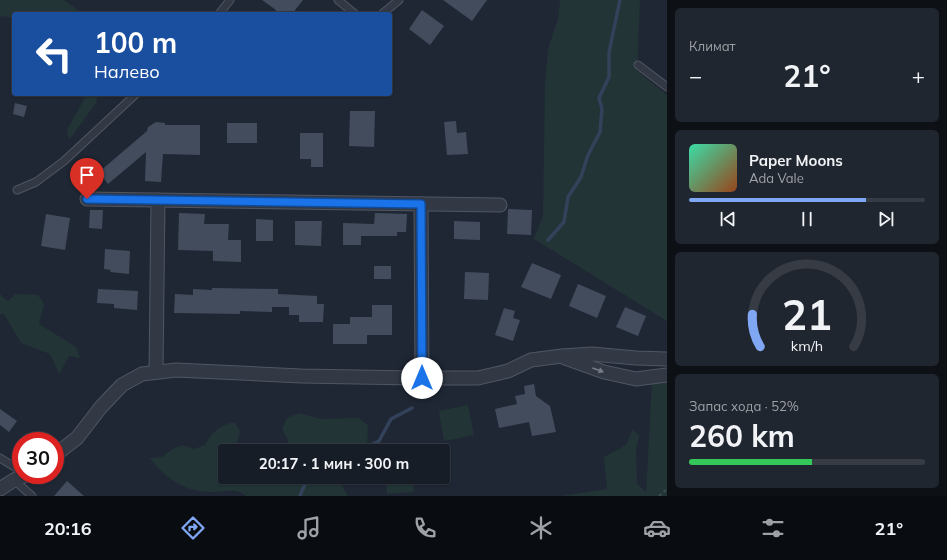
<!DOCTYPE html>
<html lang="ru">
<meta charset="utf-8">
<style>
:root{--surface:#171d27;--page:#20262f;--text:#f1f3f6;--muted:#9ea2a7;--line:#363b44;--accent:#7fa7f3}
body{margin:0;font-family:Mulish,sans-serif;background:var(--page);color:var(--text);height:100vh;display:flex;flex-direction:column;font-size:15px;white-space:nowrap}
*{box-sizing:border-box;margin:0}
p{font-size:13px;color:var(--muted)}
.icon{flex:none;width:22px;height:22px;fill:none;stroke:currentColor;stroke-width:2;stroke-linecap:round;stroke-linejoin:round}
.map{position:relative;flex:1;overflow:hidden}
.details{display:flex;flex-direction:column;gap:8px;padding:8px;background:#0d1015;width:280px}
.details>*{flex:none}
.top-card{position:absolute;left:12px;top:12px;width:380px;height:84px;border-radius:4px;box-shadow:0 1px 3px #0004,0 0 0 1px var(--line);background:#1a4fa0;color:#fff;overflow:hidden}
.speed{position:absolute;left:12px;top:432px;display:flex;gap:8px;font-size:20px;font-weight:700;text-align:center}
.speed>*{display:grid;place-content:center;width:52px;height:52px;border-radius:50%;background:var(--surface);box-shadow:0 1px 3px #0004,0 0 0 1px var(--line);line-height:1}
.speed .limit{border:6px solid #d22;background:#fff;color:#111}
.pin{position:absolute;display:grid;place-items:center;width:34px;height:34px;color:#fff;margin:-41px -17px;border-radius:50% 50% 50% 0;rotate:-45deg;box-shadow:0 0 4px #0007}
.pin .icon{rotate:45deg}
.me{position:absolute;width:44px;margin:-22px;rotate:0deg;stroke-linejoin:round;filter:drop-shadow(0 0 3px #0008)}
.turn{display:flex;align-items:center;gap:14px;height:84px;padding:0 16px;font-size:18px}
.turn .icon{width:52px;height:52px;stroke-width:2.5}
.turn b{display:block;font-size:28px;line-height:34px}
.big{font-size:30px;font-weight:700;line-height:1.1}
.details .widget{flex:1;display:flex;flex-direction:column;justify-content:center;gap:6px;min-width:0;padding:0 14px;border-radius:6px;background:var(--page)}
.details .dial{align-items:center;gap:0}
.dial svg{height:104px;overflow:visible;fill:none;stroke:var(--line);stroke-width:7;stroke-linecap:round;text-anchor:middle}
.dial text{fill:var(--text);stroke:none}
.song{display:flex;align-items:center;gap:12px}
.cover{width:48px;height:48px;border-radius:6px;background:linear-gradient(135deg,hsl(160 70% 55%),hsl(20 70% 35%))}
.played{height:4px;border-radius:2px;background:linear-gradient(90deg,var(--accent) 75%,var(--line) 75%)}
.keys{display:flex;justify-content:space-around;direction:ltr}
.heat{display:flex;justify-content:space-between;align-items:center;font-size:22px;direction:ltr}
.charge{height:6px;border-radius:3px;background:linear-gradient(90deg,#34c759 52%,var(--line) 0)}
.trip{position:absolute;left:218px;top:444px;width:232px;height:40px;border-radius:4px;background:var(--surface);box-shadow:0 1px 3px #0004,0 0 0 1px var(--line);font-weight:700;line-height:40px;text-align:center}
.menu{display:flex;height:64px;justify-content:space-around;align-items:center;background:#090c10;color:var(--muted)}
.menu .icon{width:28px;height:28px}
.menu .active{color:var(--accent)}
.menu b{font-size:18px;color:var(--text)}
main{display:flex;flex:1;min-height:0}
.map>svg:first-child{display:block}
.green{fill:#223436}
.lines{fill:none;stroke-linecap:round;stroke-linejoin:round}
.stream{stroke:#33425b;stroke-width:3.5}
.building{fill:#424c5c}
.lane-casing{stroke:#505663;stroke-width:9}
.street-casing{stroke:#505663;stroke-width:15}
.path{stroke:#3e4f53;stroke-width:2;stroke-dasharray:3 3;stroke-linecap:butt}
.lane{stroke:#323945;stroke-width:7}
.street{stroke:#323945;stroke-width:13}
.oneway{fill:#757c8a}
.route-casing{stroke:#114b97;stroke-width:10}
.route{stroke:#1a73e8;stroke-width:7}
</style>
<main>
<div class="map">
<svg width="667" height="496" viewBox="0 0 667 496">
<rect width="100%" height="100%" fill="#1f2734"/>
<g class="green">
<polygon points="0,0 64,0 83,14 14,14 14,19 5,16 0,17"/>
<polygon points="560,0 640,0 637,71 667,95 667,321 534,239 543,216 545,83 548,49 558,19"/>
<polygon points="87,94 98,94 96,103 69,140 67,130"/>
<polygon points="0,294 7,301 16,294 38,295 44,304 39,324 76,347 80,358 69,356 59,374 50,354 21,343 4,314 0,314"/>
<polygon points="652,381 667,381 667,496 561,496 607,489 604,457 626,445 633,429 639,436 636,450 637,484 646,492"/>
<polygon points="468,405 474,435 444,441 439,411"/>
<polygon points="299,413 321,419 358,418 368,425 367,447 370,451 286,451 288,440 282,429 287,418"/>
<path d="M235 422 240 432 235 451H225V477H265L274 481 284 477H341L339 481 348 496H246C233 486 224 493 210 492 186 492 164 478 150 458L162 457 171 450 182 445 194 449 205 445C214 430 218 426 235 422Z"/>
<polygon points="386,477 413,477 414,492 387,494"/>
</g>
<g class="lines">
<g class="stream">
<polyline points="548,240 564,222 568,197 581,177 588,155 600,132 602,109 599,98 609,77 609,52 620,0"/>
<polyline points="348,451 349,449 367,447 379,441 391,419 412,408"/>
<polyline points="300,496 304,486 310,477"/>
</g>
</g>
<g class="building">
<polygon points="262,0 303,0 292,14 273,14 276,10"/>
<polygon points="443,0 487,0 472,21"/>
<polygon points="422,10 444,26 430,45 409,29"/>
<polygon points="15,103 27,106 24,117 13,114"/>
<polygon points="350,111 375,111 374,147 349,146"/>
<polygon points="456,121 457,133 466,132 468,154 447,155 444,122"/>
<polygon points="156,122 165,123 165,125 200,125 200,155 163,154 161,182 145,181 146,152 108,184 99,172 147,131 148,127"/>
<rect x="227" y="123" width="30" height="20"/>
<polygon points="300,133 323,133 323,167 311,167 311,159 300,159"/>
<polygon points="508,209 532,210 531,235 507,234"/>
<polygon points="90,210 103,210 102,229 89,228"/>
<polygon points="179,213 205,214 204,224 229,224 228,240 241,240 241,262 213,261 213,251 178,250"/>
<polygon points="375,213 407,214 406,232 397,232 397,236 361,236 361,245 343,245 343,223 374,224"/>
<polygon points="46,214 70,218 65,250 41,246"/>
<polygon points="256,219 273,220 273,241 256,241"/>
<polygon points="295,221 322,221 321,246 295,245"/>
<polygon points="454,221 480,222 480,240 454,239"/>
<polygon points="105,249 130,251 129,274 110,272 111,270 104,269"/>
<polygon points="532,263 561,275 551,299 521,287"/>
<rect x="374" y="266" width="17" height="13"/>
<polygon points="465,272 489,273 488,300 464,299"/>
<polygon points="578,284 606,296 597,318 569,306"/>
<polygon points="212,288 278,289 278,294 317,296 317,304 324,304 323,322 299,322 299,315 289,315 289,307 272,307 272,312 240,311 240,314 174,313 175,294 193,295 193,289 212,290"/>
<polygon points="98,289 138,291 137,310 114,308 114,304 97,303"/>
<polygon points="372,305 392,305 392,335 367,335 367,344 333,344 333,324 350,324 350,317 372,317"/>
<polygon points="625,307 646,316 638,336 616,327"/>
<polygon points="504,308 515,311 513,318 520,320 513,341 495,335"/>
<polygon points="534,384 536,396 550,406 556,432 532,436 529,422 499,428 495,409 517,404 515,396 525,394 524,386"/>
<polygon points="0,409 17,421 9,432 0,425"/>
<polygon points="67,481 84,496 54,496"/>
</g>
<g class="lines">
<g class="lane-casing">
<g id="lane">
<polyline points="338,0 355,14"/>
<polyline points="219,14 230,0"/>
<polyline points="382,14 399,0"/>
<polyline points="638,65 667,87"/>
<polyline points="17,190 36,182 64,161 136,94"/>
<polyline points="0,458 21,471"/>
<polyline points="14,480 32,496"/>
</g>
</g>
<g class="street-casing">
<g id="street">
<polyline points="87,199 500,205"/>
<polyline points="421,204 422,378"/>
<polyline points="565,358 604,372 636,379 667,375"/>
<polyline points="156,372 158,200"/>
<polyline points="55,455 77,438 101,407 122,385 142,374 176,370 301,376 413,378 478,378 508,371 531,360 562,356 592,354 636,358 667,359"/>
<polyline points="0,489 14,480 26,475"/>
</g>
</g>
<polyline class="path" points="659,496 667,489"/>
<use href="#lane" class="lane"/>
<use href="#street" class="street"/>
</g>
<defs><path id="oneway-solid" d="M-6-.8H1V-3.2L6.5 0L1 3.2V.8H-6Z"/></defs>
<use class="oneway" href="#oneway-solid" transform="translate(598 370) rotate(20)"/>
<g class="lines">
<g class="route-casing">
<polyline id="route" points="87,199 421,204 422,378"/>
</g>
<use href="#route" class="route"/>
</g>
</svg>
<div class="speed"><div class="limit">30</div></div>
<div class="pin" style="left:87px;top:199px;background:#d93025"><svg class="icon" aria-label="arrive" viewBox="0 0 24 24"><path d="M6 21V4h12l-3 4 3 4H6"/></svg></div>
<svg class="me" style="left:422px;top:378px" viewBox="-20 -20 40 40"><circle r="19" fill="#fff"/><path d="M0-13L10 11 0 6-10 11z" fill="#1a73e8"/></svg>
<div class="trip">20:17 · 1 мин · 300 m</div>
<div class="top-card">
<div class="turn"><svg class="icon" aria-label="left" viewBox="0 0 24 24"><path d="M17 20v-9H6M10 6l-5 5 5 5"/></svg><div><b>100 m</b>Налево</div></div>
</div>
</div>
<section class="details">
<div class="widget"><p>Климат</p>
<div class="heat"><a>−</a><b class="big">21°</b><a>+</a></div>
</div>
<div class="widget">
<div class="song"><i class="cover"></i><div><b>Paper Moons</b><p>Ada Vale</p></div></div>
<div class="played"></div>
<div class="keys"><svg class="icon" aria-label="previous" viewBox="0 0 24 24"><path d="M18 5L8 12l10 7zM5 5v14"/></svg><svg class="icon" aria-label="pause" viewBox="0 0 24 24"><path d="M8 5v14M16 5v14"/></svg><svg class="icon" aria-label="next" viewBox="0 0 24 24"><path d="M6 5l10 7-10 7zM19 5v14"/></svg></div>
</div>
<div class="widget dial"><svg viewBox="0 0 100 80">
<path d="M14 69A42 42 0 1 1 86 69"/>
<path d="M14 69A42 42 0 0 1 8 44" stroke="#7fa7f3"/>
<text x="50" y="56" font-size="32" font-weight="700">21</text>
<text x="50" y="72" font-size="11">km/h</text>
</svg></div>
<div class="widget"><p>Запас хода · 52%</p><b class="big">260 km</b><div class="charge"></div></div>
</section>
</main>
<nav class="menu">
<b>20:16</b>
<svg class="icon active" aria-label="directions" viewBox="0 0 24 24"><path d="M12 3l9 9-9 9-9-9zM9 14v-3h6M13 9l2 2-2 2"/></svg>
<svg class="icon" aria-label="music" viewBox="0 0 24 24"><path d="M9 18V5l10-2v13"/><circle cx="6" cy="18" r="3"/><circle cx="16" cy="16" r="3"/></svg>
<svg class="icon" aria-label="phone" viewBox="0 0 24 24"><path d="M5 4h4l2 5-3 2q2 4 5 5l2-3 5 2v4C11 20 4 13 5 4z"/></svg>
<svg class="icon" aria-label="climate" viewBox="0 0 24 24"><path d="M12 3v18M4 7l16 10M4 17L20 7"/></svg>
<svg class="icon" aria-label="car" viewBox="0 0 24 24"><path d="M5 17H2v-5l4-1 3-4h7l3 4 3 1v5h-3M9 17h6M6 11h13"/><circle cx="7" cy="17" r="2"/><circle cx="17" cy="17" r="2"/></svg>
<svg class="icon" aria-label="filters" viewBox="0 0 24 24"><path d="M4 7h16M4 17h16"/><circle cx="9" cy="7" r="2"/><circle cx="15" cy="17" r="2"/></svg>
<b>21°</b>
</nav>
